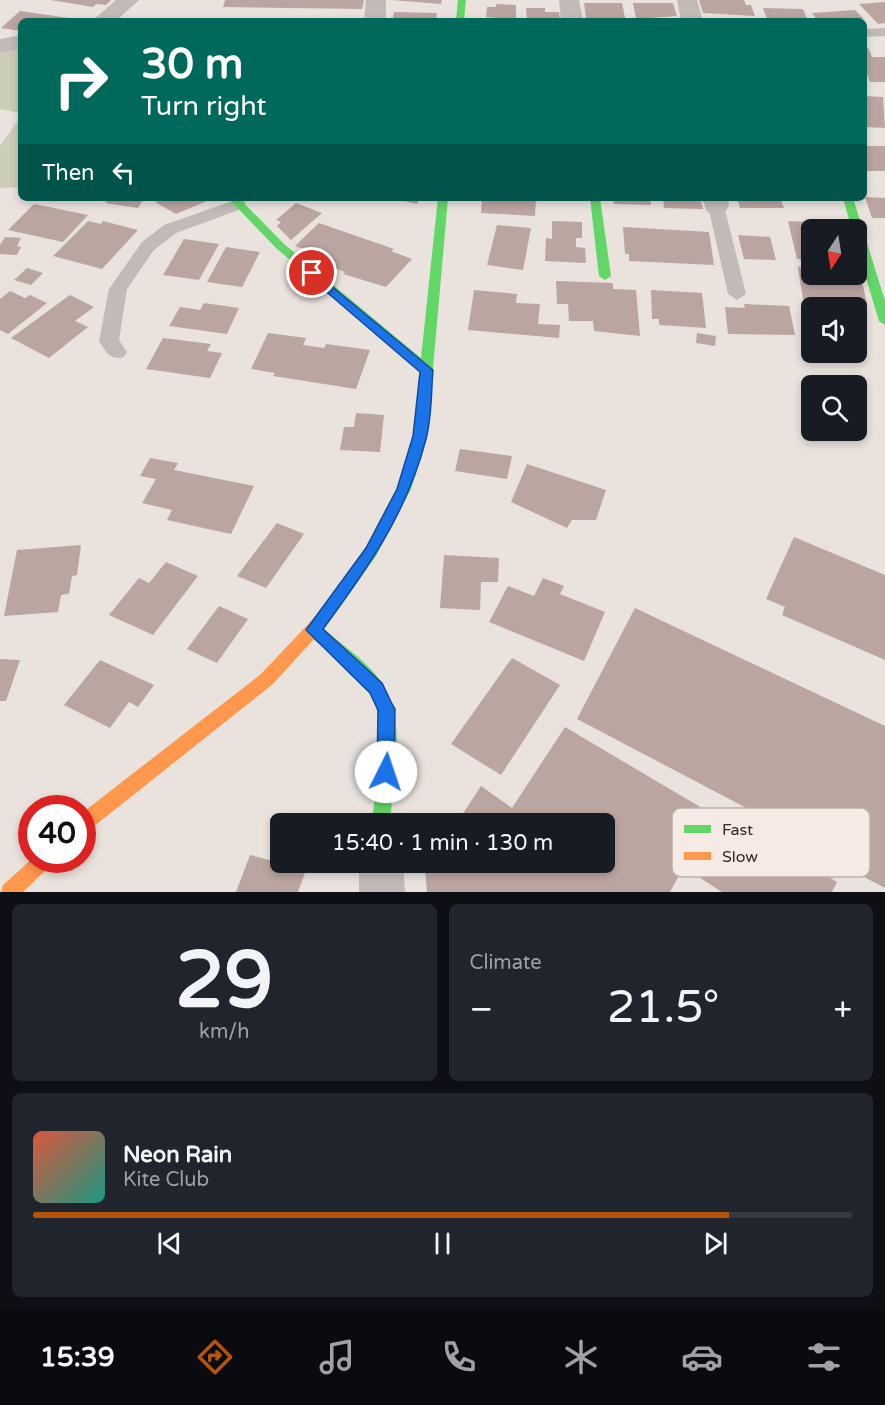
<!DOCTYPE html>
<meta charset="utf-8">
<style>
:root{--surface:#171b24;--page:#20242c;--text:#f1f3f6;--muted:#9ea1a6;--line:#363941;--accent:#b45309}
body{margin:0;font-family:"Varela Round",sans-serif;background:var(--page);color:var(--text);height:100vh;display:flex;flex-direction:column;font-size:22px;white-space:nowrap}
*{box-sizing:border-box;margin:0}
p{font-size:20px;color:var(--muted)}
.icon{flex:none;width:33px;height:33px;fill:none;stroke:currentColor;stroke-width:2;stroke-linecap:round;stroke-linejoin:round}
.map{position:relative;height:892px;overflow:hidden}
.side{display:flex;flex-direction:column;gap:12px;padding:12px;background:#0d0f14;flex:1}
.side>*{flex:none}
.guide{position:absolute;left:18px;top:18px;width:849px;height:183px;border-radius:9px;box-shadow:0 3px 9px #0003;background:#00695c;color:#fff;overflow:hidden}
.needle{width:39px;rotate:192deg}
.tools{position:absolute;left:801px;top:219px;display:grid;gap:12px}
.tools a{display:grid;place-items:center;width:66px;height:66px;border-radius:9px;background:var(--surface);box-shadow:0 3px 9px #0003;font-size:30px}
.speed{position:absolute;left:18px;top:795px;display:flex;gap:12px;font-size:30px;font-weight:700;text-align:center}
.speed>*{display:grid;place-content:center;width:78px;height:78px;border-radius:50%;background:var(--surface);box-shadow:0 3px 9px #0003;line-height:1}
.speed .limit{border:9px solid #d22;background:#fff;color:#111}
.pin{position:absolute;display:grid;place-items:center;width:51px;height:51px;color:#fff;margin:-26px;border:3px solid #fff;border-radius:50%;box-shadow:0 2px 6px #0007}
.me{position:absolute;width:66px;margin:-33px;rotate:4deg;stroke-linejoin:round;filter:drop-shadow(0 0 4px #0008)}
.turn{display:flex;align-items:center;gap:21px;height:126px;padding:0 24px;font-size:27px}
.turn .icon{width:78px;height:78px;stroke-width:2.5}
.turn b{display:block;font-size:42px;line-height:51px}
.then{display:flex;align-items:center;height:57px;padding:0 24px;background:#0003;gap:12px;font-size:22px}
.big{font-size:45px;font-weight:600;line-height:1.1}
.side .tile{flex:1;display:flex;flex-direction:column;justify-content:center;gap:9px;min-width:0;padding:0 21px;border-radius:9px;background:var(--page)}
.side .dial{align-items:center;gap:0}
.dial b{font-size:78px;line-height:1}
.song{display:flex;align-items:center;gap:18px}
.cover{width:72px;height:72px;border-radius:9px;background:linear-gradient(135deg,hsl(10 70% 55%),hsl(170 70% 35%))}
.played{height:6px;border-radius:3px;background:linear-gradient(90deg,var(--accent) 85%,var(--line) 85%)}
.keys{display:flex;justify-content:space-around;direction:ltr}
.heat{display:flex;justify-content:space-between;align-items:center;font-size:33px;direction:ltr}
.side .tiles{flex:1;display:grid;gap:12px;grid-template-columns:1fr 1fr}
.tile:last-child{grid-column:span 2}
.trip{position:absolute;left:270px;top:813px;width:345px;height:60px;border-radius:9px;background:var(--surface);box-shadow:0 3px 9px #0003;font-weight:600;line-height:60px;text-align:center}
.tabs{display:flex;height:96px;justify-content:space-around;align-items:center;background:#090b0e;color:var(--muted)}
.tabs .icon{width:42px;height:42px}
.tabs .on{color:var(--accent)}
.tabs b{font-size:27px;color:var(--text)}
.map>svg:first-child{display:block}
.green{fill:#cccdb8}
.building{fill:#bba5a0}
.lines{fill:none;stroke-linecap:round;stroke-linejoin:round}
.lane{fill:#c1bab7;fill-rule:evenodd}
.street{fill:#c1bab7;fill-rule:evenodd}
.fast{fill:#63d668;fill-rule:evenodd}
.slow{fill:#ff974d;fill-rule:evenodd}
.route{fill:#1a73e8;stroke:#114b97;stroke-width:1.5}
.key{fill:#f6ebe4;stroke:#bbb0ab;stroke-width:1.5}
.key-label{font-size:16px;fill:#312826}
</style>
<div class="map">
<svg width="885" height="892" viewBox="0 0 885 892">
<rect width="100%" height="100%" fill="#e9e2dd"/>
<g class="green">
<polygon points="21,47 21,113 0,109 0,53"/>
<polygon points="21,116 21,187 0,188 0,146"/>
</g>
<g class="building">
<polygon points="51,0 111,0 106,5 96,4 93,7"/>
<polygon points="225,0 364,0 362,9 223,7"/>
<polygon points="392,0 442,0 441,4"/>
<polygon points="699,0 744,0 746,5 751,5 755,16 703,13"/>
<polygon points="885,2 885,23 878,24 859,4"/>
<polygon points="584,3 622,3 625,18 586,18"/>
<polygon points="633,3 673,3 677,16 636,19"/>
<polygon points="496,4 516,5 516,20 486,17 487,7 496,7"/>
<polygon points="526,8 545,8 545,12 559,12 560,21 527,21"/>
<polygon points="763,8 803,9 808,21 771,21 767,19"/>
<polygon points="855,10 864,19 818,21 812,13"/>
<polygon points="20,11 69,18 67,21 21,21 21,31 1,28"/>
<polygon points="394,12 437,13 436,21 392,21"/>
<polygon points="864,48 868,48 872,57 885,57 885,82 870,82 864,66"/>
<polygon points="864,96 883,97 885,128 864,127 864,104 867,105"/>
<rect x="864" y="146" width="21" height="25"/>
<polygon points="865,197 885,198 885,218 872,218"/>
<polygon points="109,198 128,198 143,200 138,208 105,203"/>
<polygon points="165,198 214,198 176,214 155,202"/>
<polygon points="390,198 420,198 417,204"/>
<polygon points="482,198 536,198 535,216 481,213"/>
<polygon points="613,198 650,198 651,205 614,204"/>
<polygon points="663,198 700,198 703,209 664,208"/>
<polygon points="737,198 780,198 784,208 740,208"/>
<polygon points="296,203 322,213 291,240 277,226 281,222 276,220"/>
<polygon points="34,204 88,215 63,242 8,230"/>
<polygon points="88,221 101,224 103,221 138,230 102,269 53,256"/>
<polygon points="552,221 582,222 582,238 576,238 576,247 585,248 586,263 545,261 546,238 552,239"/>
<polygon points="788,221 842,224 843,230 812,230 812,260 797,259"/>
<polygon points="319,223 394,249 391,251 412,259 386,287 343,274 345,272 310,259 316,253 295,246"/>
<polygon points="497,225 531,228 523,270 487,265"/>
<polygon points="623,227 709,232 714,265 629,261 629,254 625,254"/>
<polygon points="738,235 770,237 776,260 744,259"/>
<polygon points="5,237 21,238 17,246 21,247 17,255 0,254 0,245"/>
<polygon points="184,239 219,244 199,280 163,275"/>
<polygon points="226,247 260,252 242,287 207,282"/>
<polygon points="798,267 812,268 814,276 862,281 867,304 803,299"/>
<polygon points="27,268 43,273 31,285 14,280"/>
<polygon points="556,281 613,283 613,289 636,290 640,336 594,331 593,321 569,321 568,304 557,304"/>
<polygon points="474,290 517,294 516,303 540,304 538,324 560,325 559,338 468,330"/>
<polygon points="651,290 702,293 706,328 659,325 659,319 652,319"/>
<polygon points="10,291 25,298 30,295 47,303 8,334 0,330 0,299"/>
<polygon points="70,295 94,307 75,321 88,327 49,358 11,338"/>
<polygon points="204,303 239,308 227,334 169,326 180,307 200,310"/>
<polygon points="744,304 789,306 795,335 728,334 725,307 745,308"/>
<polygon points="856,317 857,317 866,346 856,346"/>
<polygon points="268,333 306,338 303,345 324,348 326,344 370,350 356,389 273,376 275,373 251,369"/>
<polygon points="697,333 716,336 715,346 696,343"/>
<polygon points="163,338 211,344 207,351 222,353 210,378 146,369"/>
<polygon points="356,413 384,415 380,452 340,450 344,427 354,427"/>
<polygon points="460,449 512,456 507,479 455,471"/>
<polygon points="150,458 178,463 174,470 254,486 231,534 167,520 172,510 142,503 156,479 140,476"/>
<polygon points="527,464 606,490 596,520 572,520 567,528 511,502"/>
<polygon points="277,523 304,534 266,588 237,576"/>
<polygon points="794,537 885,575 885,660 782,615 785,607 766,599"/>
<polygon points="81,545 77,575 72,576 69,594 61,595 58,612 4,616 17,550"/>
<polygon points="444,555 499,558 498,582 481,582 480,610 440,608"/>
<polygon points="166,562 198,576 153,635 109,615 139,578 149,583"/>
<polygon points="543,578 564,586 560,594 605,612 584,661 489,622 508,586 534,596"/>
<polygon points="219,606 248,619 217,663 187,649"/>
<polygon points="635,608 885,726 885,888 851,870 856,859 819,837 815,844 577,719"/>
<polygon points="512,658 560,685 501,775 451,744"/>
<polygon points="0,659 20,660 6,701 0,701"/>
<polygon points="100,660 154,685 138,707 129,702 110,728 64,705"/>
<polygon points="565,727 712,814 670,892 427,892 425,869 429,862 604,862 604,824 456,824 481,786 512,808"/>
<polygon points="724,811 837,882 832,892 722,892 691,872"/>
<polygon points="250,855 306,870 298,892 236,892"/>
</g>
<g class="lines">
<g class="lane">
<polygon points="885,28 885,36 864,37 864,29"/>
<path d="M238 199 244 200 246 204 244 208 176 233 154 250 127 289 119 340 127 352 124 357C110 361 106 352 99 341L109 289 142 242 164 225Z"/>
<polygon points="716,201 724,206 746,294 737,300 728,294 708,206"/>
</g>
<g class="street">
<polygon points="116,0 139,0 116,21 92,21"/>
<polygon points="366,0 386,0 386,21 364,21"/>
<polygon points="559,0 579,0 583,21 561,21"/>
<polygon points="677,0 697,0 703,21 681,21"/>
<polygon points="21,35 21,49 0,53 0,39"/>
<polygon points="702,198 728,198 729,206 725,212 716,214 707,212"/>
<polygon points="359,862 403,862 405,892 359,892"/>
</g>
<g class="fast">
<polygon points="458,0 466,0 464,21 456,21"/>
<path d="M228 198H239L284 244 421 358 438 198H448L427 436 411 489 376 556 324 629C341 644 361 657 376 675 410 718 393 774 390 824H372C375 779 395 723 363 684 348 665 327 651 308 635L306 630 366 548 397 489 413 436 420 371 276 248Z"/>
<polygon points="590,198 600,198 611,276 605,280 599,276"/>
<polygon points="843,198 853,198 885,301 885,325 879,321 856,245 856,230 852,230"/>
</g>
<g class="slow">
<polygon points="318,617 323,619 326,624 323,629 273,684 88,831 82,834 82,813 261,674 313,619"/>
<polygon points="32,859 53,860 50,866 23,892 1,892 3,885"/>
</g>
</g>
<path class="route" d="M312 270 433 370C431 392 432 417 426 439 407 513 368 568 323 629L382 683 392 704 395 709 394 772 392 778 386 781 379 778 377 772 378 710 370 693 306 630 366 548 397 489 413 436 420 372 308 276 306 273Z"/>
<rect x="672" y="808" width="198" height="69" rx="9" class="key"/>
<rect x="684" y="825" width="27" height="8" fill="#63d668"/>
<rect x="684" y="852" width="27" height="8" fill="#ff974d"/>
<g class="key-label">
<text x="722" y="835">Fast</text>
<text x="722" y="862">Slow</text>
</g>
</svg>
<div class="tools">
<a><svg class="needle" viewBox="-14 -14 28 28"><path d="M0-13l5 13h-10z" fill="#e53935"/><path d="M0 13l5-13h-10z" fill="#9ea1a6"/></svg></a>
<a><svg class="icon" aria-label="sound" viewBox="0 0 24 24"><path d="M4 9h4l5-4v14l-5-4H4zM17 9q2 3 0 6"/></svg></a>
<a><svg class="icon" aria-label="search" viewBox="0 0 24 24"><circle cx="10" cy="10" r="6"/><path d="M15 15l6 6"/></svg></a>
</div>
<div class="speed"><div class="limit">40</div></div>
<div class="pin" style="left:312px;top:273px;background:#d93025"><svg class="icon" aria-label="arrive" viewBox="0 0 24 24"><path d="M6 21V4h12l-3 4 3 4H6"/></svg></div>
<svg class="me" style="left:386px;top:772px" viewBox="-20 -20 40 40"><circle r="19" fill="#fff"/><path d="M0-13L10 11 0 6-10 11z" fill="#1a73e8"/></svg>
<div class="trip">15:40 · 1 min · 130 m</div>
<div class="guide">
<div class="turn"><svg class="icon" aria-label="right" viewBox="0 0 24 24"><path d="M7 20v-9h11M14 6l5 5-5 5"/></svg><div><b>30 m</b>Turn right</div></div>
<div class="then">Then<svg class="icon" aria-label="left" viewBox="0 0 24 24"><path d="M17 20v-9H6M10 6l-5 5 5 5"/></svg></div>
</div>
</div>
<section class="side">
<div class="tiles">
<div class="tile dial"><b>29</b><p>km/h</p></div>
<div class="tile"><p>Climate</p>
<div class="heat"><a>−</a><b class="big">21.5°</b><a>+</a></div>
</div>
<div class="tile">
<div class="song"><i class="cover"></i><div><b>Neon Rain</b><p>Kite Club</p></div></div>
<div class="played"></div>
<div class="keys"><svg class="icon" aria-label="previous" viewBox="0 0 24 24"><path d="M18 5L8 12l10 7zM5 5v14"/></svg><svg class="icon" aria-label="pause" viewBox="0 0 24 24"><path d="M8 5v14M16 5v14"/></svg><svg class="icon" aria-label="next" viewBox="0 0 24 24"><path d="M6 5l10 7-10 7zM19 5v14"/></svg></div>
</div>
</div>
</section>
<nav class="tabs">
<b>15:39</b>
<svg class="icon on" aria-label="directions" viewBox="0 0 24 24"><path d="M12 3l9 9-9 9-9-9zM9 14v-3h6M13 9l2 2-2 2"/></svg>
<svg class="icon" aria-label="music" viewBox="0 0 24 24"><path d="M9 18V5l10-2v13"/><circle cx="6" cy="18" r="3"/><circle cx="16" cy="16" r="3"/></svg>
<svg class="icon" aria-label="phone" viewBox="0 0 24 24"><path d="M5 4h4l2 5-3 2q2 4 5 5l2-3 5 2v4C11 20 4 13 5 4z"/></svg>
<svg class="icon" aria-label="climate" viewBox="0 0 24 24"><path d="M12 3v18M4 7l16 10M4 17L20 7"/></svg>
<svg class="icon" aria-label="car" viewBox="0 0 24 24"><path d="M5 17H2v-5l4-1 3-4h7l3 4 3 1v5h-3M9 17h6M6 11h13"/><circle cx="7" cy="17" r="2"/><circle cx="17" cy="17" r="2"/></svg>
<svg class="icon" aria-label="filters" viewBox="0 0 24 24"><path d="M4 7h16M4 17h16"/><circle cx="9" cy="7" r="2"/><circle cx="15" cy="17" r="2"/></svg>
</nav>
